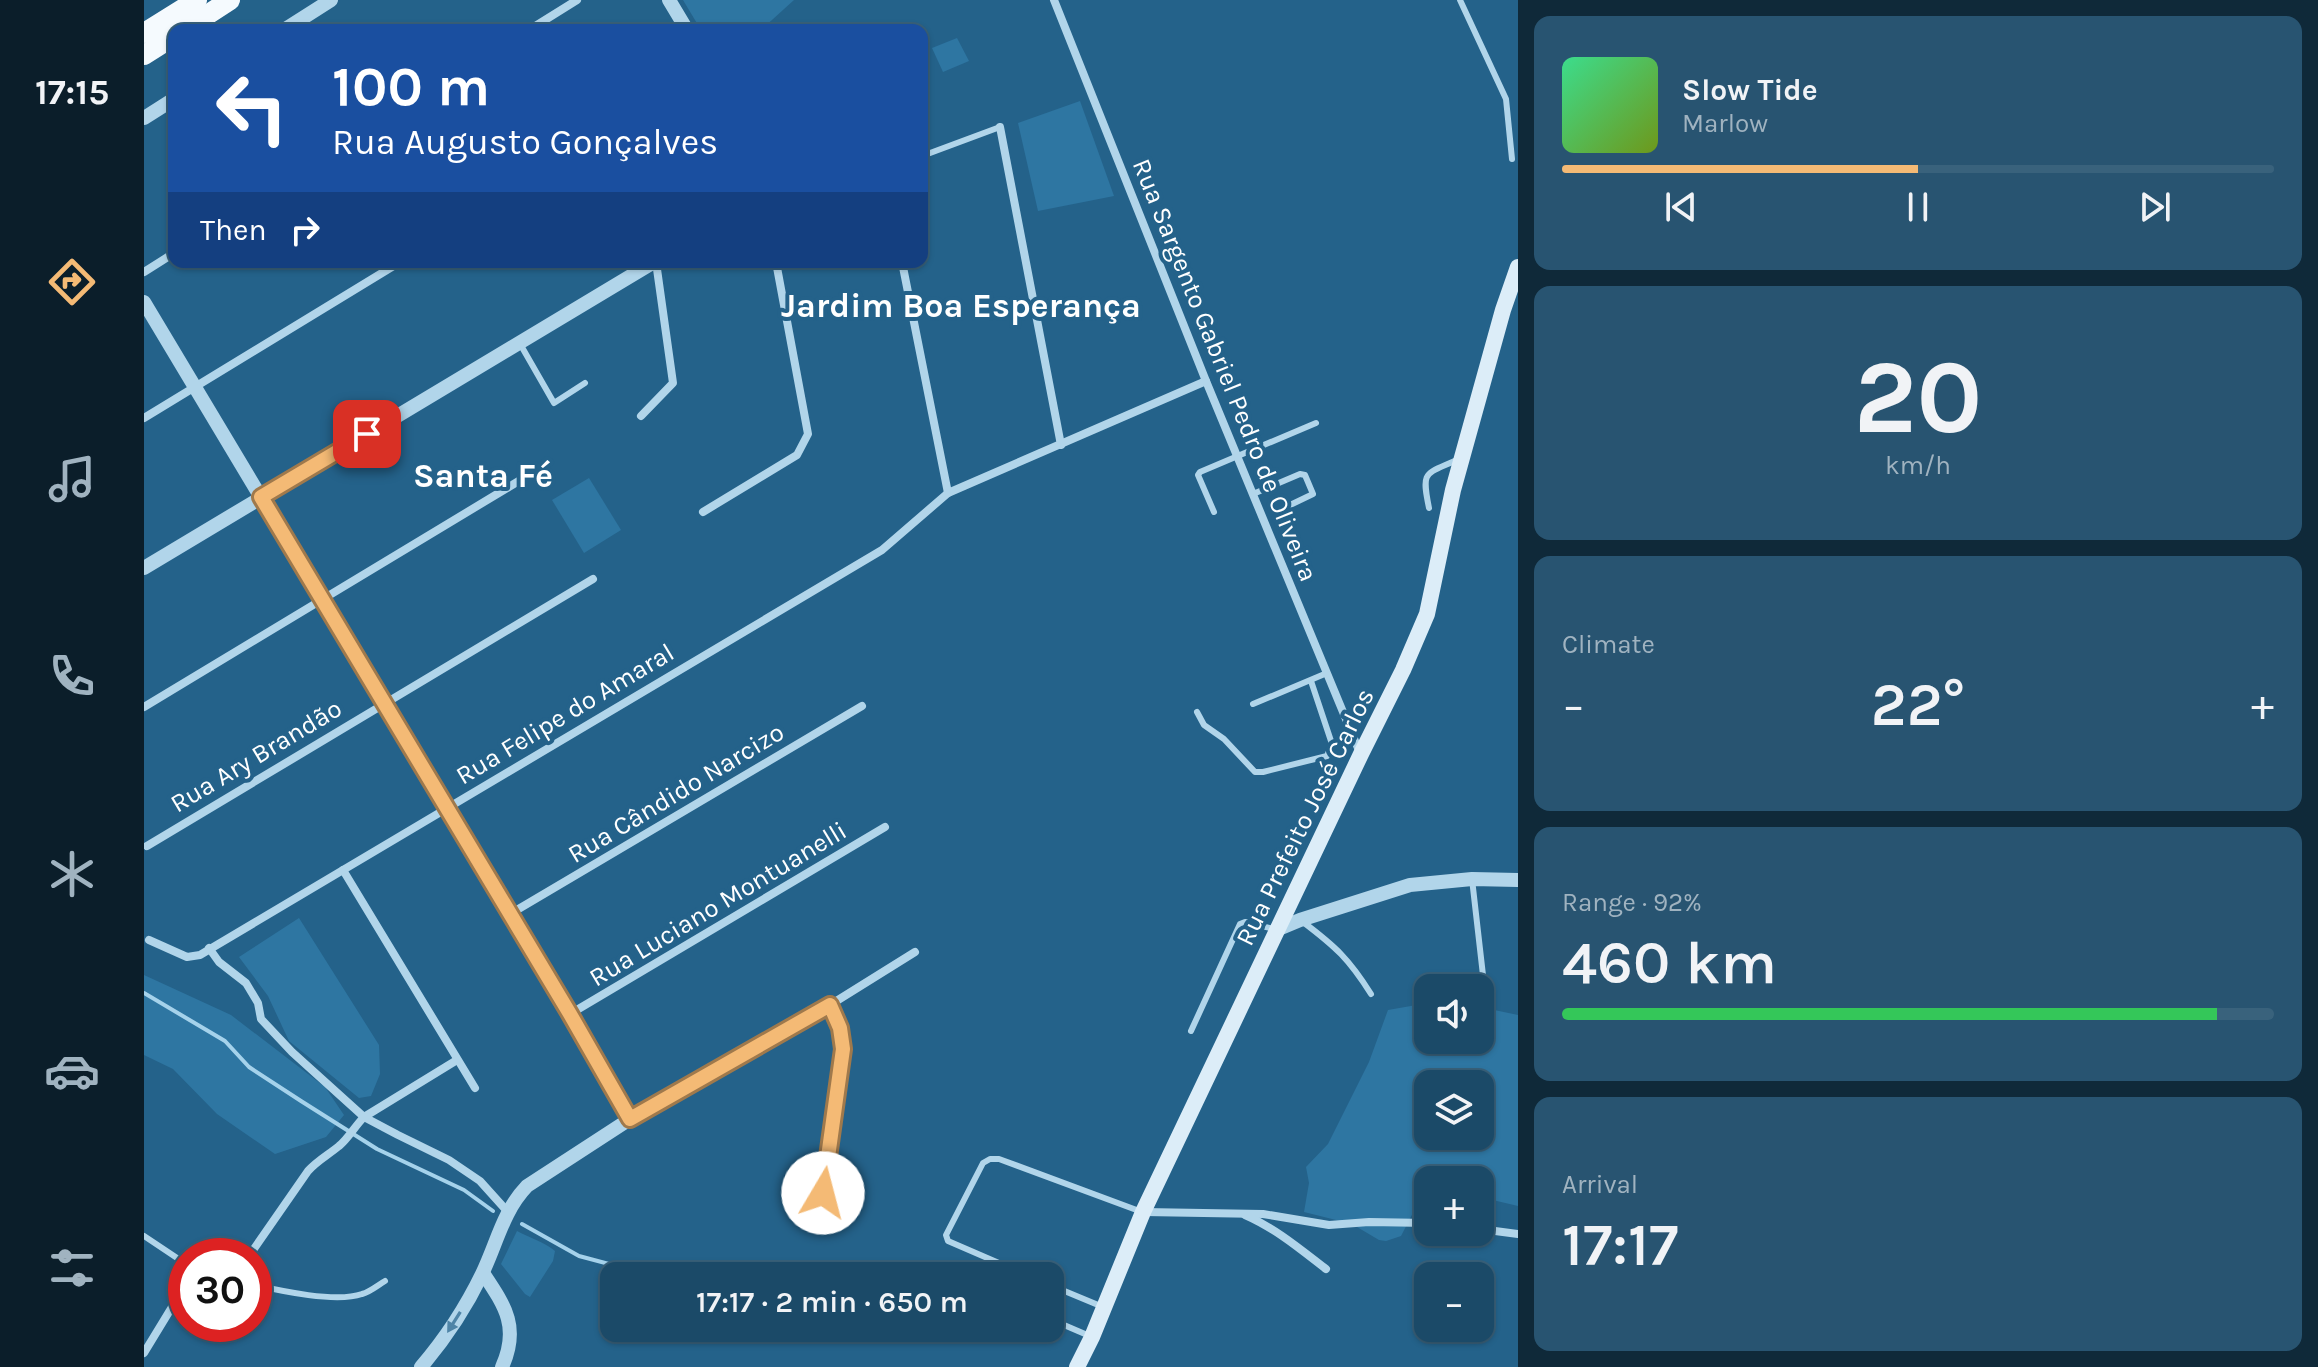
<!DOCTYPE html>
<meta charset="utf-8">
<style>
:root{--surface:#1b4a68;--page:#285471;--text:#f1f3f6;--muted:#a0b3c0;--line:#39627c;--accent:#f4ba75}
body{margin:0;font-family:Karla,sans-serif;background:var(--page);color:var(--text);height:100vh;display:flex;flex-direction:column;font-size:30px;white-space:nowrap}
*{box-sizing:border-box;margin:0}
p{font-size:26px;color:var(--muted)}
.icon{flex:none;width:44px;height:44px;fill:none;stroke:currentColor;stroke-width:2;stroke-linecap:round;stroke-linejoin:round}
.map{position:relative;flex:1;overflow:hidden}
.details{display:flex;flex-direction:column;gap:16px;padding:16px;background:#0f2939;width:800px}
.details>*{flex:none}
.top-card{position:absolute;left:24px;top:24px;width:760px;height:244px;border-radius:16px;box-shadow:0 2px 6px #0004,0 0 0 2px var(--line);background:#1a4fa0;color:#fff;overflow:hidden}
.buttons{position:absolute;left:1270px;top:974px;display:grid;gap:16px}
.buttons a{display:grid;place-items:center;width:80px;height:80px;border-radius:16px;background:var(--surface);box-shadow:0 2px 6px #0004,0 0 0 2px var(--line);font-size:40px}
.speed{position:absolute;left:24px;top:1238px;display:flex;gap:16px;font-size:40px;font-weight:700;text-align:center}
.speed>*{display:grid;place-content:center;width:104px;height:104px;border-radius:50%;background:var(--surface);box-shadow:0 2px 6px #0004,0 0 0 2px var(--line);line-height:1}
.speed .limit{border:12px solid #d22;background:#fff;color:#111}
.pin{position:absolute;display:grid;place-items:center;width:68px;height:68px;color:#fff;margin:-34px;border-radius:16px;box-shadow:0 4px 12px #0006}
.me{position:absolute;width:88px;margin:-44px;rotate:8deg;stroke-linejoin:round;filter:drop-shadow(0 0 6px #0008)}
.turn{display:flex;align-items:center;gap:28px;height:168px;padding:0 32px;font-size:36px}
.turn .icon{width:104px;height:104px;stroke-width:2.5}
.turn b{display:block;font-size:56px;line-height:68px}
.then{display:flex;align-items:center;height:76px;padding:0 32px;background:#0003;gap:16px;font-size:30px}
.big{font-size:60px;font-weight:600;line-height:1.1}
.details .tile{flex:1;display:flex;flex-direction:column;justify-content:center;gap:12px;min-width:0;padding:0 28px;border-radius:16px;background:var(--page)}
.details .dial{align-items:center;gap:0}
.dial b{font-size:104px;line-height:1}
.song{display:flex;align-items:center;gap:24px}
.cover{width:96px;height:96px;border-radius:12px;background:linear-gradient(135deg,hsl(150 70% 55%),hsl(80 70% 35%))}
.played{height:8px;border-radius:4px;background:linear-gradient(90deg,var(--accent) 50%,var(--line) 50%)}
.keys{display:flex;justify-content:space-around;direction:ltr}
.heat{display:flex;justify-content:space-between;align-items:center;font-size:44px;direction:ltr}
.charge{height:12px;border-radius:6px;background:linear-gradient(90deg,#34c759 92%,var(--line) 0)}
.trip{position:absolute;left:456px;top:1262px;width:464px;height:80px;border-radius:16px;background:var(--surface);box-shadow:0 2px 6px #0004,0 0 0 2px var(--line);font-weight:600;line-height:80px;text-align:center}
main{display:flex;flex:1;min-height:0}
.dock{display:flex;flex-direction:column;width:144px;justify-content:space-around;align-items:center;background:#0b1e2a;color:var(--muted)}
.dock .icon{width:56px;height:56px}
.dock .current{color:var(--accent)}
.dock b{font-size:36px;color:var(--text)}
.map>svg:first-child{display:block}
.green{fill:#2e76a2;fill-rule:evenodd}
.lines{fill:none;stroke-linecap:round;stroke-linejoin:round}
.stream{stroke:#a5d2eb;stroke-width:4}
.service{stroke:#b1d5ea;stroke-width:6}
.minor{stroke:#b1d5ea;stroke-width:8}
.tertiary{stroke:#b1d5ea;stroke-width:14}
.secondary{stroke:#dcedf8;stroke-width:16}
.primary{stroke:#f5fafe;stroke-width:20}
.oneway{fill:#4e84a7}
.route-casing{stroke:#9f794c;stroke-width:20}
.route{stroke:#f4ba75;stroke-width:14}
.labels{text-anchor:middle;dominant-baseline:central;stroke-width:8;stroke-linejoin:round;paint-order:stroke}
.street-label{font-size:26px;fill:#fff;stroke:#24628a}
.district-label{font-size:34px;font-weight:bold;fill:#fff;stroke:#24628a}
</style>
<main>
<nav class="dock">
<b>17:15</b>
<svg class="icon current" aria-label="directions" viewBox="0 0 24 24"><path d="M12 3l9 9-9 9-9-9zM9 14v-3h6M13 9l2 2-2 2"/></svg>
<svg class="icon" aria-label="music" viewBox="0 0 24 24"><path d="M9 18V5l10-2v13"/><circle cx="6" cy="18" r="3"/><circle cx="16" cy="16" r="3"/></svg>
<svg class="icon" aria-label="phone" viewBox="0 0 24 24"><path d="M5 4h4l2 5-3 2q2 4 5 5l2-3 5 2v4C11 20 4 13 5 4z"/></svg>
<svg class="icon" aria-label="climate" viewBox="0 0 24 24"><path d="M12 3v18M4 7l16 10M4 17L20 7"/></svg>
<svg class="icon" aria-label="car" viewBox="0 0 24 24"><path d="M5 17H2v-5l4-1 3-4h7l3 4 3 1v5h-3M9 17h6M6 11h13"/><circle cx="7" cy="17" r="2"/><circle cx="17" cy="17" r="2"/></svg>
<svg class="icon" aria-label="filters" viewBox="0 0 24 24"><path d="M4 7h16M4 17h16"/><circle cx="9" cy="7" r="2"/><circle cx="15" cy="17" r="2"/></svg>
</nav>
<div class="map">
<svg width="1374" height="1367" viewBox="0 0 1374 1367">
<rect width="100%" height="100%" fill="#24628a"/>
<g class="green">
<polygon points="539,0 650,0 617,30 557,30"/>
<polygon points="813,38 825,61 799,72 788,48"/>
<polygon points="936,101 970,196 894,211 874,123"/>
<polygon points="445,478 477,530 440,553 408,500"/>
<polygon points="155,918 235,1045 236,1074 227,1096 215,1098 145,1041 124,996 95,957"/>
<polygon points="0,975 87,1015 181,1087 200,1115 182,1137 131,1154 73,1114 29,1069 0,1055"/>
<path d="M1284 1003V1040H1336V1007L1374 1015V1206L1336 1197V1180H1284V1197L1272 1207 1257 1236 1242 1241 1235 1240 1208 1224 1160 1212 1165 1183 1162 1167 1184 1144 1225 1062 1244 1010ZM1284 1084H1336V1136H1284Z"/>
<path d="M373 1231C386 1238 400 1242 411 1251L409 1261 386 1297 381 1294 357 1264Z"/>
</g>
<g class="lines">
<g class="stream">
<polyline points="0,993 81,1041 105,1067 157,1101 233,1149 320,1190 349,1211"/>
<polyline points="378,1224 435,1256 510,1276"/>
<polyline points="651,1328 656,1330"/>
</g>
<g class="service">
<polyline points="1316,0 1362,99 1368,159"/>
<polyline points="778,156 856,127"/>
<polyline points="375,342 410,403 441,383"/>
<polyline points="1109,494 1156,474 1161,475 1169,494 1144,506"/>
<path d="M1285 508C1277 469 1281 475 1315 459"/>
<polyline points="1070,512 1054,475 1056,472 1172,423"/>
<polyline points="1109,704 1183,673"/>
<polyline points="1053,712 1060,725 1080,739 1111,772 1119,772 1183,756 1188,744 1167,681"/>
<polyline points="1328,879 1340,984"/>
<path d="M1159 922C1192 947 1205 959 1227 994"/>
<polyline points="1047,1031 1096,924 1101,922 1130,929"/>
<polyline points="0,1236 42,1264"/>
<polyline points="885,1276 804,1241 802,1235 839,1163 846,1159 855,1159 998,1212"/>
<path d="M110 1285C137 1291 192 1303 218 1294 226 1292 234 1285 241 1281"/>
<polyline points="906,1285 959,1307"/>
<polyline points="906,1319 948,1337"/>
</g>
<g class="minor">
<polyline points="910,0 1062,381 1216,753"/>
<polyline points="385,30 433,0"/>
<polyline points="856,127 917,445"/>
<polyline points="758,262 804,493"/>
<polyline points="0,272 30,253"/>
<polyline points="497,416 529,383 512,262"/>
<polyline points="0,418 256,262"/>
<polyline points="559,512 653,455 664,434 632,262"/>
<polyline points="0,707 383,476"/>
<polyline points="3,846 449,579"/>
<polyline points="199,870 331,1088"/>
<polyline points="366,914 718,706"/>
<polyline points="5,940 43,957 56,955 738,550 804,493 1062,381"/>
<polyline points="65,948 75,962 102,983 114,1003 117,1019 148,1052 220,1117 254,1135 305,1160 336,1181 363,1211"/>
<polyline points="426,1014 741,827"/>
<polyline points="486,1119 686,1005 771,952"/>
<polyline points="1000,1212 1119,1214 1185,1225 1225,1222 1284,1223"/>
<path d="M1101 1215C1131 1228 1156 1249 1182 1269"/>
<polyline points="676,1221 699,1049 696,1028 686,1005"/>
<polyline points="1336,1229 1374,1234"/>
<path d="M105 1256 164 1171C173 1161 184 1155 195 1146 204 1139 211 1126 220 1117L313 1060"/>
<polyline points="0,1353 42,1284"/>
</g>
<g class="tertiary">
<polyline points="525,0 543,30"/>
<polyline points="140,30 187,0"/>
<polyline points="0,118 30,99"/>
<path d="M0 302 426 1014 486 1119 383 1186C359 1211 353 1243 338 1274 322 1307 301 1339 277 1367"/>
<polyline points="0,568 510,262"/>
<polyline points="1132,930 1156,920 1266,885 1328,879 1374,880"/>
<path d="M339 1273C361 1306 376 1327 358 1367"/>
</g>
<polyline class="secondary" points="933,1367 948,1337 999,1212 1217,754 1259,670 1283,614 1309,490 1359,310 1374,267"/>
<g class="primary">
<polyline points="40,30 86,0"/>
<polyline points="0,33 53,0"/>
<polyline points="0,55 30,36"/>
</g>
</g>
<defs><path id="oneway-solid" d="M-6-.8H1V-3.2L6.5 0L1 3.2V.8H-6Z" transform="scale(2)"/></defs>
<use class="oneway" href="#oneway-solid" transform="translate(310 1322) rotate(122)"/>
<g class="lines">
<g class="route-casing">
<polyline id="route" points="223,434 117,497 426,1014 486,1119 686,1005 696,1028 699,1049 679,1193"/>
</g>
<use href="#route" class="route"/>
</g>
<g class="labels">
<g class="street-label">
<text transform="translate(1081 370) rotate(68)">Rua Sargento Gabriel Pedro de Oliveira</text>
<text transform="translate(421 714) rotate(-31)">Rua Felipe do Amaral</text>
<text transform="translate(112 756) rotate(-31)">Rua Ary Brandão</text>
<text transform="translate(532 793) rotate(-31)">Rua Cândido Narcizo</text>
<text transform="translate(1161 817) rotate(-64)">Rua Prefeito José Carlos</text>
<text transform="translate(574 904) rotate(-31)">Rua Luciano Montuanelli</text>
</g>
<g class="district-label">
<text x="817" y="306">Jardim Boa Esperança</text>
<text x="339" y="476">Santa Fé</text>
</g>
</g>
</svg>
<div class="buttons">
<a><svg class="icon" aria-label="sound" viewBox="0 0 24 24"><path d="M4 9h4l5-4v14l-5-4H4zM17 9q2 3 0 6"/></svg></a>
<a><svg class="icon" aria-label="layers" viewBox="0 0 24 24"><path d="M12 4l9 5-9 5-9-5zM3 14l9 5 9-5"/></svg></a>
<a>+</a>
<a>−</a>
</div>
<div class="speed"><div class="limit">30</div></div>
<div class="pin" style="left:223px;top:434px;background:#d93025"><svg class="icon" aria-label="arrive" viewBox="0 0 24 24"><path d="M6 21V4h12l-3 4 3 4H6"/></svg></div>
<svg class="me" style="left:679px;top:1193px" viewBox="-20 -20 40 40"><circle r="19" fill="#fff"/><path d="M0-13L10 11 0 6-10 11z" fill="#f4ba75"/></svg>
<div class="trip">17:17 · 2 min · 650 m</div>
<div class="top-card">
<div class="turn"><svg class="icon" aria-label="left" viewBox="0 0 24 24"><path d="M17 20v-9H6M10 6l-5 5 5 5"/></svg><div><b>100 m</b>Rua Augusto Gonçalves</div></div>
<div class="then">Then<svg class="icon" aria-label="right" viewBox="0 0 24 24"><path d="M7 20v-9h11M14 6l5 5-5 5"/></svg></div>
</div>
</div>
<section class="details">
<div class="tile">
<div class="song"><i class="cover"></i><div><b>Slow Tide</b><p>Marlow</p></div></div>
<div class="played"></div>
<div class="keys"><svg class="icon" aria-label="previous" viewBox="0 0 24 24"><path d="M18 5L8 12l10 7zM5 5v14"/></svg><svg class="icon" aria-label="pause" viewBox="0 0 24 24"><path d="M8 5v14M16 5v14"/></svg><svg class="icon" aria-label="next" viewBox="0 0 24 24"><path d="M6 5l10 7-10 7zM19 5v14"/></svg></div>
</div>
<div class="tile dial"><b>20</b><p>km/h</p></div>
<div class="tile"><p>Climate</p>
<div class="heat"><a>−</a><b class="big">22°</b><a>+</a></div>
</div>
<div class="tile"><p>Range · 92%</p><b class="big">460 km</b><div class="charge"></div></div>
<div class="tile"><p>Arrival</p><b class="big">17:17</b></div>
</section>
</main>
